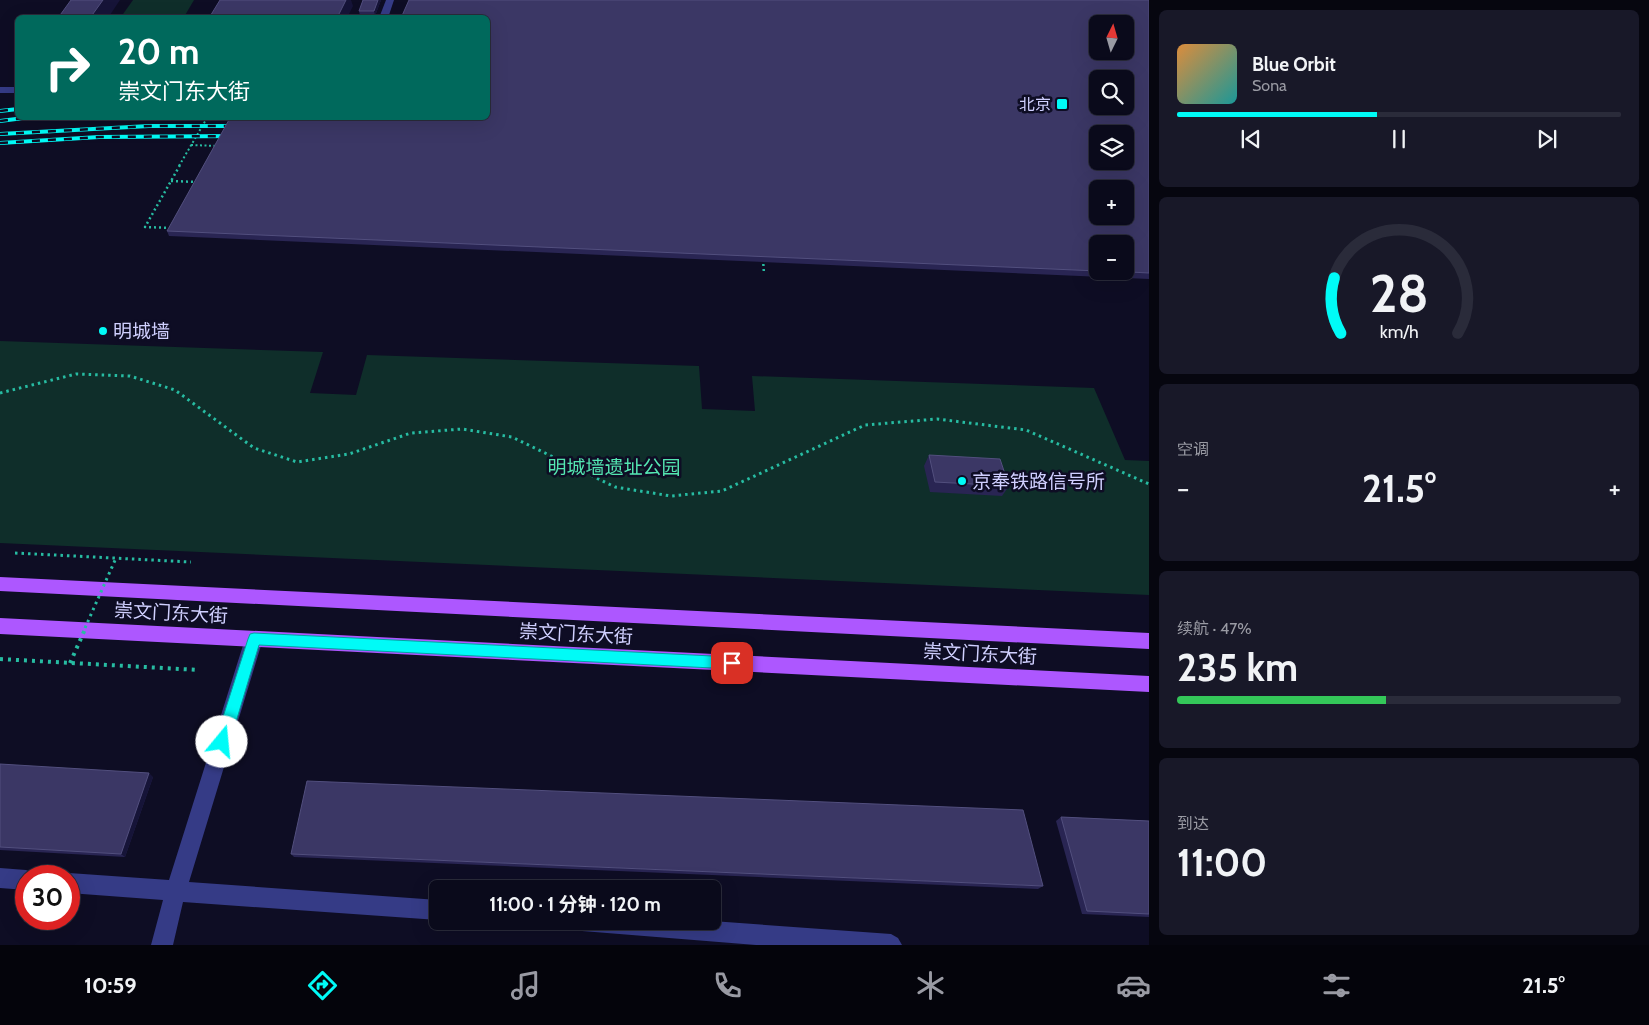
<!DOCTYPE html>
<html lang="zh">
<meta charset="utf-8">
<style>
:root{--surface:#0a0a1b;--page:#181828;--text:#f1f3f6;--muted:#999aa3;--line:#2a2b3a;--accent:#00fbf7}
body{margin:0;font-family:Cabin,"Noto Sans SC",sans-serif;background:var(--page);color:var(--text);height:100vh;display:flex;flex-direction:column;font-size:19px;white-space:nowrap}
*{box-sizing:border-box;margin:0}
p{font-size:16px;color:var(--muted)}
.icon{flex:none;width:28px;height:28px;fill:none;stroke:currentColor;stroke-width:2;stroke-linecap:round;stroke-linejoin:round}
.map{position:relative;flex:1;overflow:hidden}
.panel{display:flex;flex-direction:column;gap:10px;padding:10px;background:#06060f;width:500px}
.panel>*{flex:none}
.top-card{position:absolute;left:15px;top:15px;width:475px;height:105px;border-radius:8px;box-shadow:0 5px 20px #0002,0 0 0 1px var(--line);background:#00695c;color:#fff;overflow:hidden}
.needle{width:32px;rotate:5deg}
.controls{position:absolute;left:1089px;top:15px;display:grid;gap:10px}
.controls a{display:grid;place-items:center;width:45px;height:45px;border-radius:8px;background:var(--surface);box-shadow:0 5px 20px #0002,0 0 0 1px var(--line);font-size:25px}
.speed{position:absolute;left:15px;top:865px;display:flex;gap:10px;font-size:25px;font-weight:700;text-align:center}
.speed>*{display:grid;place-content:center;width:65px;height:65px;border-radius:50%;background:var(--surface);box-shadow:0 5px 20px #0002,0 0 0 1px var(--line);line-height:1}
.speed .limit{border:8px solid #d22;background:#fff;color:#111}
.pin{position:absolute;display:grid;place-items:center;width:42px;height:42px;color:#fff;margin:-21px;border-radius:10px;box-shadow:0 2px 8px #0006}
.me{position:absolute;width:55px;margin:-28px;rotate:17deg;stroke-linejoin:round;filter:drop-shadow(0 0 4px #0008)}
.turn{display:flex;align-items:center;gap:18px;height:105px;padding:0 20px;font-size:22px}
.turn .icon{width:65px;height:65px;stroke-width:2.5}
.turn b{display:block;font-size:35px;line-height:42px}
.big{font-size:38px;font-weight:700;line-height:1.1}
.panel .widget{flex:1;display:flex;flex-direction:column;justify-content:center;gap:8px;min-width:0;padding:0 18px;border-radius:8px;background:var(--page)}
.panel .dial{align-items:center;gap:0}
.dial svg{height:130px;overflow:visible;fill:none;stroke:var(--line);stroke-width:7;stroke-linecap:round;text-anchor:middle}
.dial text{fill:var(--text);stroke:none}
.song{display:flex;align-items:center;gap:15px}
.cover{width:60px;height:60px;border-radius:8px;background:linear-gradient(135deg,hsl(30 70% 55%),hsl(180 70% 35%))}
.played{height:5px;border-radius:2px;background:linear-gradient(90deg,var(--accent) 45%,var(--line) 45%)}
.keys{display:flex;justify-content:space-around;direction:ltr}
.heat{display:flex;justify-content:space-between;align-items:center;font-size:28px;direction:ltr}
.charge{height:8px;border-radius:4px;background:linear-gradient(90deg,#34c759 47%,var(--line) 0)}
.trip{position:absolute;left:429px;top:880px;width:292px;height:50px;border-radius:8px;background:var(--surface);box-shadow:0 5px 20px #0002,0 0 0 1px var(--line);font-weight:700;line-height:50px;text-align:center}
.tab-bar{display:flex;height:80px;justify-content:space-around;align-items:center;background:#04040b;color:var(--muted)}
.tab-bar .icon{width:35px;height:35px}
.tab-bar .current{color:var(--accent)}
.tab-bar b{font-size:22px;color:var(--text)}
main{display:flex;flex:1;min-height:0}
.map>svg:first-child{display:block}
.green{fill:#0f2e2a}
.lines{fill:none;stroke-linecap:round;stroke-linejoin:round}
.path-far3{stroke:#27bca2;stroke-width:2;stroke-dasharray:2 2.5;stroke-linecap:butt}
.path-far2{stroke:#27bca2;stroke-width:2.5;stroke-dasharray:2 3;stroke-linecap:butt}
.path-far1{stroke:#27bca2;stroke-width:3;stroke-dasharray:2.5 4;stroke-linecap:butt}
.path{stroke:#27bca2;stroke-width:4;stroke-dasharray:3 5;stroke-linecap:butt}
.minor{fill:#353b86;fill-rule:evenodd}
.major{fill:#ad57ff;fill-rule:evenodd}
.rail-casing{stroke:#00fbf7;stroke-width:4}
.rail{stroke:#0e0d24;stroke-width:2.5;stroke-dasharray:8;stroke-linecap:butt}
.path-bridge-far2{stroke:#27bca2;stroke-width:2.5;stroke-dasharray:2 3;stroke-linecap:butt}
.path-bridge-far1{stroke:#27bca2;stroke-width:3;stroke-dasharray:2.5 4;stroke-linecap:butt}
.path-bridge{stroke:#27bca2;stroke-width:4;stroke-dasharray:3 5;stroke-linecap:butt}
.wall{fill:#292553;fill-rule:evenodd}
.shaded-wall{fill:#161438}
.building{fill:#3b3765;stroke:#524f7e;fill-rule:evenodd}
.route{fill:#00fbf7;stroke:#00a3a1}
.poi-dot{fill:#00fbf7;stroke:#0e0d24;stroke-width:2}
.labels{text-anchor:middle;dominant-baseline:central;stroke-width:5;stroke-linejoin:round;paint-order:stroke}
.far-poi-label{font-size:16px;fill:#d0d0ff;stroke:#0e0d24;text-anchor:end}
.poi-label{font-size:19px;fill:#d0d0ff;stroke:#0e0d24;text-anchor:start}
.park-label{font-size:19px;fill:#54e6b1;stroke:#0e0d24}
.street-label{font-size:19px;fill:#d0d0ff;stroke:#0e0d24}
</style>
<main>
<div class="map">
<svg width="1149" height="945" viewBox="0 0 1149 945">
<rect width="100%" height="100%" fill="#0e0d24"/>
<g class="green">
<polygon points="133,0 194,0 184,17 121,17"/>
<polygon points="0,341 323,352 310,393 356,395 367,355 699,366 702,409 755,411 752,376 1094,388 1125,460 1149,461 1149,595 0,543"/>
</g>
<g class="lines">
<g class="path-far3">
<polyline points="191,145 217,146"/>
<polyline points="179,166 207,118"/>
</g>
<g class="path-far2">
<polyline points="171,181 198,182"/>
<polyline points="171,228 145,227 180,165"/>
</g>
<g class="path-far1">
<polyline points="0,393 76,374 130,376 175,390 254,448 297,462 349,454 411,433 462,429 512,437 615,487 671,496 722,491 865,425 937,419 1026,430 1149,484"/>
<polyline points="15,553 191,562"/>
</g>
<polyline class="path" points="0,659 199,670"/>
<g class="minor">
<polygon points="386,0 394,0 388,18 379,18"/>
<rect x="0" y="87" width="18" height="6"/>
<polygon points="254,631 260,634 263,639 189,882 438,900 438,920 183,902 173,945 151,945 163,900 69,893 69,876 62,876 69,873 169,880 245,639 248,634"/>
<polygon points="0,868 26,870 33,873 35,876 26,876 26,890 0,888"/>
<polygon points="572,921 712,921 891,934 898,938 902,945 756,945 582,931 575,928"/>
</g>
<g class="major">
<polygon points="0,577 1149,633 1149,649 0,591"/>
<polygon points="0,618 1149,676 1149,692 0,634"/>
</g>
<g class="rail-casing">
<g id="rail">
<polyline points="0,111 18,109"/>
<polyline points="0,121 24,118"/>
<polyline points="0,134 149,126 240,126"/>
<polyline points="0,143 99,137 235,136"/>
</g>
</g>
<use href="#rail" class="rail"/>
<polyline class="path-bridge-far2" points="763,259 764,274"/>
<polyline class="path-bridge-far1" points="85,628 116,558"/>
<polyline class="path-bridge" points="70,663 86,627"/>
</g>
<g class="wall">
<polygon points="363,0 381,0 375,16 360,16 359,11"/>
<path d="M1149 0V279L169 236 167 231 488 118ZM1098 244 1125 271H1098Z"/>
<polygon points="929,455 1009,486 1002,496 930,492 924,466"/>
<polygon points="0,764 153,777 125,857 0,850"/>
<polygon points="1061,817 1149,821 1149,917 1082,914 1056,821"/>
<polygon points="291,854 1043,886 1038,889 294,857"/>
</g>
<g class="shaded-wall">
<polygon points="103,0 120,0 108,18 90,18"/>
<polygon points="346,0 351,0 353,6 347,18 337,18"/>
<polygon points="378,0 381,0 375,16 374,11"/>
<polygon points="149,773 153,777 125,857 121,854"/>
</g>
<g class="building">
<polygon points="71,0 103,0 90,18 58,18"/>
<polygon points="220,0 346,0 337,18 209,18"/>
<polygon points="363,0 378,0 374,11 359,11"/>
<path d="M409 0H1149V273L1111 271H1125V244H1098V271L167 231 230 118H488V18H401ZM1098 24H1125V51H1098ZM1098 79H1125V106H1098ZM1098 134H1125V161H1098ZM1098 189H1125V216H1098Z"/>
<polygon points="929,455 1000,459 1009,486 935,482"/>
<polygon points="0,764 149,773 121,854 0,847"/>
<polygon points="307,781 1023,810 1043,886 291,854"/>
<polygon points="1061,817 1149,821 1149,914 1087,911"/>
</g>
<polygon class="route" points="254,633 732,657 736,658 738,663 736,667 732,669 259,645 230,742 227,747 222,749 218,747 215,742 248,639 250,634"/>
<g class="poi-dot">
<rect x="1056" y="98" width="12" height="12" rx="2.5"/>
<circle cx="103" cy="331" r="5"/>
<circle cx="962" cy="481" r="5"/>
</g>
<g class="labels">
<g class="far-poi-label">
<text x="1051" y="104">北京</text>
</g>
<g class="poi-label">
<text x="113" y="331">明城墙</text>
<text x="972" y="481">京奉铁路信号所</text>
</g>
<g class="park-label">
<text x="614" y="467">明城墙遗址公园</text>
</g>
<g class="street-label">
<text transform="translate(171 613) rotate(3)">崇文门东大街</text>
<text transform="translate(576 634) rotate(3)">崇文门东大街</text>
<text transform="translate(980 654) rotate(3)">崇文门东大街</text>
</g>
</g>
</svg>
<div class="controls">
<a><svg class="needle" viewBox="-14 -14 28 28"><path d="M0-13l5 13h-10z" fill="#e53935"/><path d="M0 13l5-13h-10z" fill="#999aa3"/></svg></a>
<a><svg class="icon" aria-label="search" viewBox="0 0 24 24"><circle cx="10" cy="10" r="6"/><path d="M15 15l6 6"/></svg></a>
<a><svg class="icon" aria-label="layers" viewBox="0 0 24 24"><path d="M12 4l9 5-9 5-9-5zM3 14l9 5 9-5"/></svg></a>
<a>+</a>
<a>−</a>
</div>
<div class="speed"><div class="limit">30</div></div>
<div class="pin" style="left:732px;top:663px;background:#d93025"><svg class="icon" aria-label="arrive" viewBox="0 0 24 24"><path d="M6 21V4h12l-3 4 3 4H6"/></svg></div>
<svg class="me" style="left:222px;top:742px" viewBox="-20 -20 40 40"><circle r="19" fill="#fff"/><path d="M0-13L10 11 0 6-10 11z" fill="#00fbf7"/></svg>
<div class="trip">11:00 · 1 分钟 · 120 m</div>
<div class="top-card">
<div class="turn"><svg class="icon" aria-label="right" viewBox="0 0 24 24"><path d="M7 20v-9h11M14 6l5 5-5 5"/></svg><div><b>20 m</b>崇文门东大街</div></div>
</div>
</div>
<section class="panel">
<div class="widget">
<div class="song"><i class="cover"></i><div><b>Blue Orbit</b><p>Sona</p></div></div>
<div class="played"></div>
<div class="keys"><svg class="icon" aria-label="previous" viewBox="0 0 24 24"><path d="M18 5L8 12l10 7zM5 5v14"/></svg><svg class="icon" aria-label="pause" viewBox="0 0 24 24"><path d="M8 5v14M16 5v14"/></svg><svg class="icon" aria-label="next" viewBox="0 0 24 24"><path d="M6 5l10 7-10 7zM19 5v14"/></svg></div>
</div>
<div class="widget dial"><svg viewBox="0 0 100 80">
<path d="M14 69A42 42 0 1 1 86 69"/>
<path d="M14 69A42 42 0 0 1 10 35" stroke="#00fbf7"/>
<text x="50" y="56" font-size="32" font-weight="700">28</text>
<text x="50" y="72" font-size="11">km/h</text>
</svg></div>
<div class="widget"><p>空调</p>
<div class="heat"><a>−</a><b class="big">21.5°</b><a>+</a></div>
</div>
<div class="widget"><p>续航 · 47%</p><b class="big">235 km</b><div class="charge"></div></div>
<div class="widget"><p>到达</p><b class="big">11:00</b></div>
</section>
</main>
<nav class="tab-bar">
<b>10:59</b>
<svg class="icon current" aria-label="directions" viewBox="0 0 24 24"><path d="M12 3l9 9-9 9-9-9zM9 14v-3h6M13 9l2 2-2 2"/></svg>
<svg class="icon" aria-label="music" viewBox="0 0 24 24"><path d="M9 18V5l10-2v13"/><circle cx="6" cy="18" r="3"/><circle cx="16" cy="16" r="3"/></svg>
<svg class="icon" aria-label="phone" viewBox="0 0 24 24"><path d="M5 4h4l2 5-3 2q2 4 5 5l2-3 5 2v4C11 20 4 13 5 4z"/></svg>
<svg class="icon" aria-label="climate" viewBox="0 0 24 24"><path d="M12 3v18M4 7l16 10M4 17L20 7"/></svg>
<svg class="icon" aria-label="car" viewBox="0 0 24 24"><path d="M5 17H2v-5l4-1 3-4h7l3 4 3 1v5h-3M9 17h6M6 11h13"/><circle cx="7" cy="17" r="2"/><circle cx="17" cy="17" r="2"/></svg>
<svg class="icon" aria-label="filters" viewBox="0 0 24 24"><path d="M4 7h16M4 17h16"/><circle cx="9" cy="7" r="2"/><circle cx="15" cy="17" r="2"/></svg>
<b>21.5°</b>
</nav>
